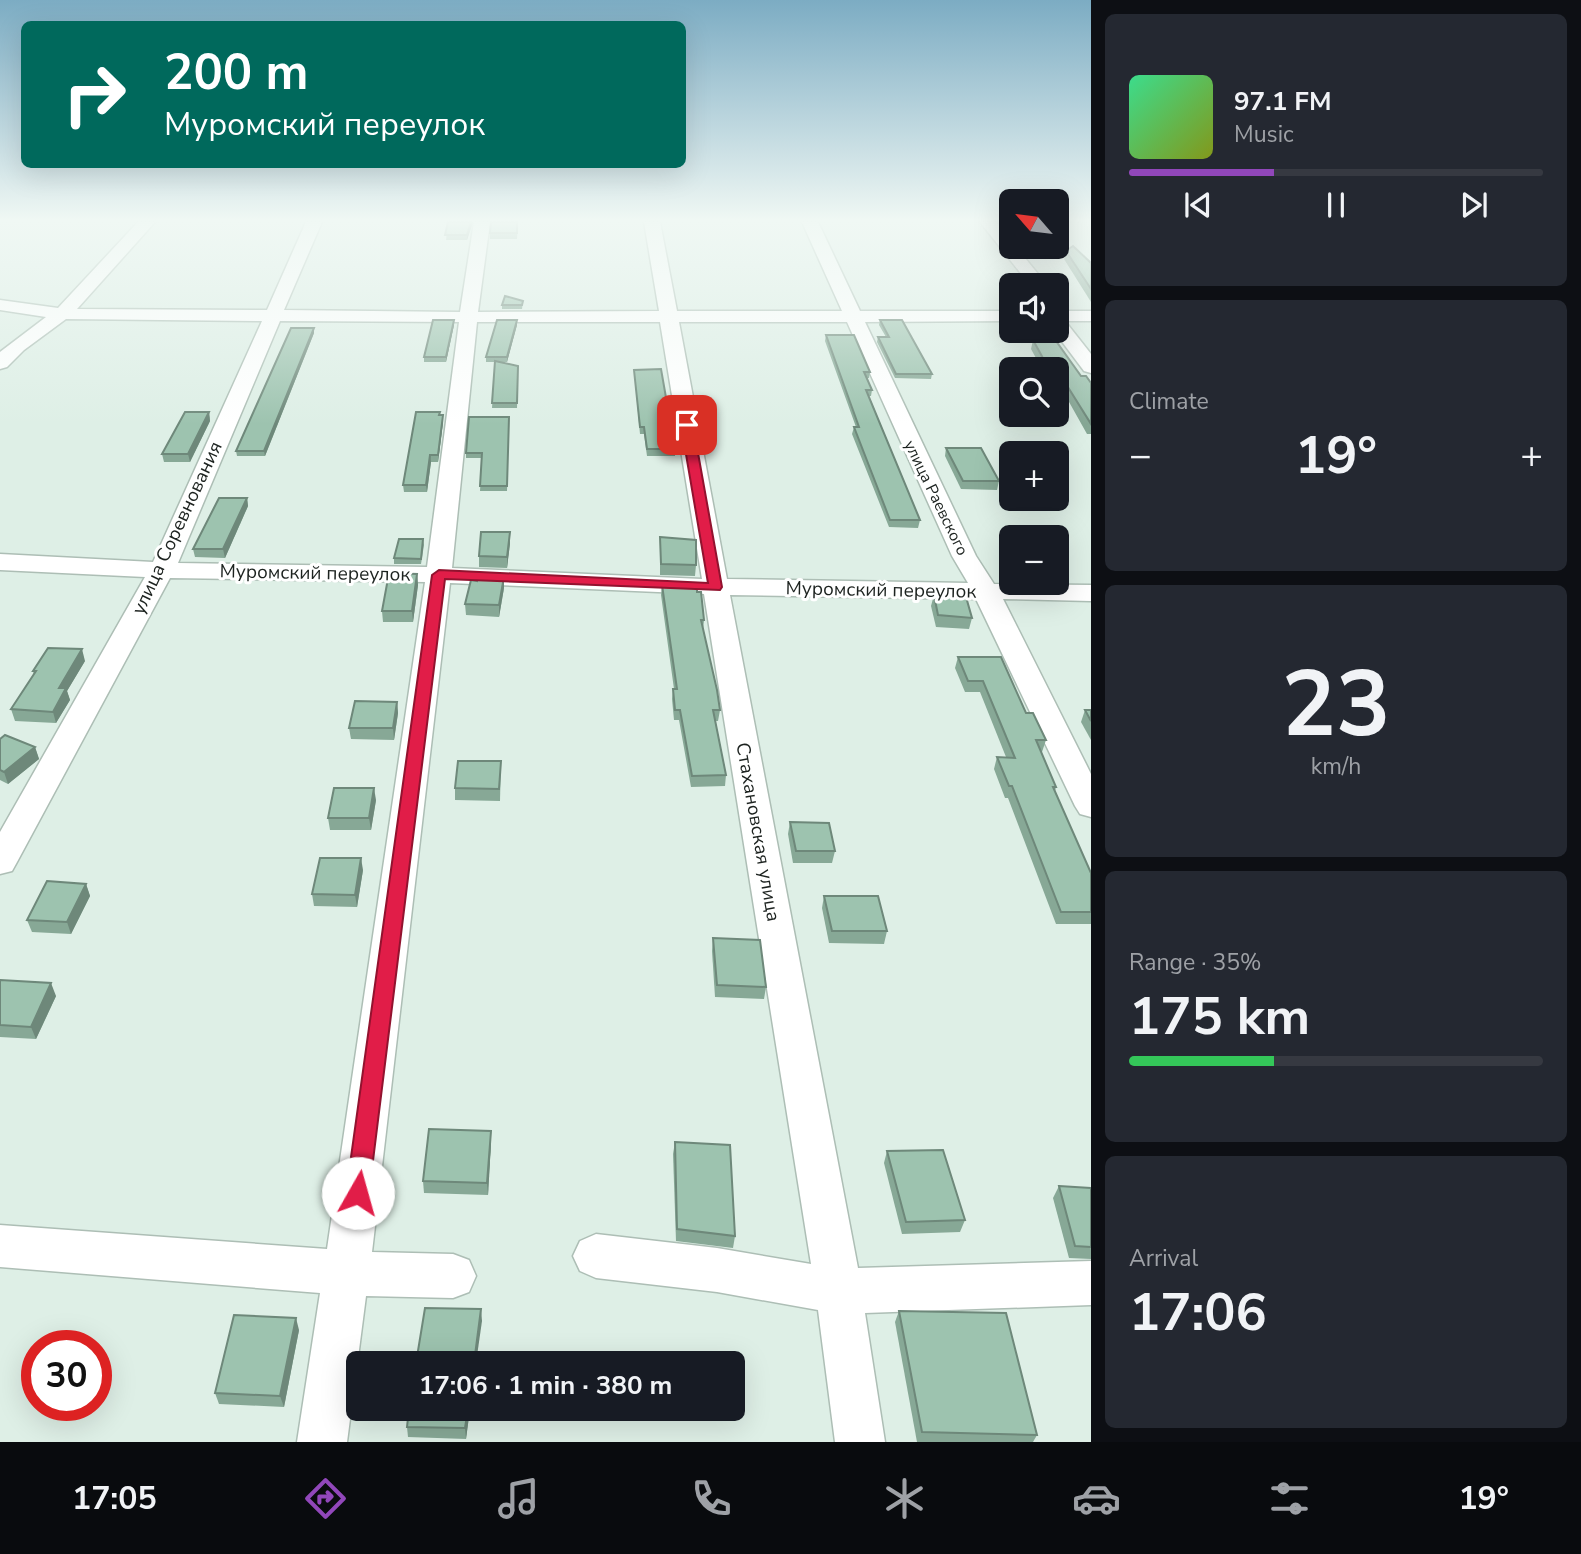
<!DOCTYPE html>
<meta charset="utf-8">
<style>
:root{--surface:#171b24;--page:#242831;--text:#f1f3f6;--muted:#9ea1a6;--line:#363941;--accent:#9147ba}
body{margin:0;font-family:"Nunito Sans",sans-serif;background:var(--page);color:var(--text);height:100vh;display:flex;flex-direction:column;font-size:26px;white-space:nowrap}
*{box-sizing:border-box;margin:0}
p{font-size:23px;color:var(--muted)}
.icon{flex:none;width:38px;height:38px;fill:none;stroke:currentColor;stroke-width:2;stroke-linecap:round;stroke-linejoin:round}
.map{position:relative;flex:1;overflow:hidden}
.details{display:flex;flex-direction:column;gap:14px;padding:14px;background:#0d0f14;width:490px}
.details>*{flex:none}
.hud{position:absolute;left:21px;top:21px;width:665px;height:147px;border-radius:10px;box-shadow:0 7px 28px #0002;background:#00695c;color:#fff;overflow:hidden}
.needle{width:46px;rotate:298deg}
.fabs{position:absolute;left:999px;top:189px;display:grid;gap:14px}
.fabs a{display:grid;place-items:center;width:70px;height:70px;border-radius:10px;background:var(--surface);box-shadow:0 7px 28px #0002;font-size:35px}
.speed{position:absolute;left:21px;top:1330px;display:flex;gap:14px;font-size:35px;font-weight:700;text-align:center}
.speed>*{display:grid;place-content:center;width:91px;height:91px;border-radius:50%;background:var(--surface);box-shadow:0 7px 28px #0002;line-height:1}
.speed .limit{border:10px solid #d22;background:#fff;color:#111}
.pin{position:absolute;display:grid;place-items:center;width:60px;height:60px;color:#fff;margin:-30px;border-radius:14px;box-shadow:0 4px 10px #0006}
.me{position:absolute;width:77px;margin:-38px;rotate:7deg;stroke-linejoin:round;filter:drop-shadow(0 0 5px #0008)}
.turn{display:flex;align-items:center;gap:24px;height:147px;padding:0 28px;font-size:32px}
.turn .icon{width:91px;height:91px;stroke-width:2.5}
.turn b{display:block;font-size:49px;line-height:60px}
.big{font-size:52px;font-weight:700;line-height:1.1}
.details .widget{flex:1;display:flex;flex-direction:column;justify-content:center;gap:10px;min-width:0;padding:0 24px;border-radius:10px;background:var(--page)}
.details .dial{align-items:center;gap:0}
.dial b{font-size:91px;line-height:1}
.song{display:flex;align-items:center;gap:21px}
.cover{width:84px;height:84px;border-radius:10px;background:linear-gradient(135deg,hsl(150 70% 55%),hsl(70 70% 35%))}
.played{height:7px;border-radius:4px;background:linear-gradient(90deg,var(--accent) 35%,var(--line) 35%)}
.keys{display:flex;justify-content:space-around;direction:ltr}
.heat{display:flex;justify-content:space-between;align-items:center;font-size:38px;direction:ltr}
.charge{height:10px;border-radius:5px;background:linear-gradient(90deg,#34c759 35%,var(--line) 0)}
.trip{position:absolute;left:346px;top:1351px;width:399px;height:70px;border-radius:10px;background:var(--surface);box-shadow:0 7px 28px #0002;font-weight:700;line-height:70px;text-align:center}
.tab-bar{display:flex;height:112px;justify-content:space-around;align-items:center;background:#090b0e;color:var(--muted)}
.tab-bar .icon{width:49px;height:49px}
.tab-bar .on{color:var(--accent)}
.tab-bar b{font-size:32px;color:var(--text)}
main{display:flex;flex:1;min-height:0}
.map>svg:first-child{display:block}
.lines{fill:none;stroke-linecap:round;stroke-linejoin:round}
.minor-casing{stroke:#adbeb5;stroke-width:3}
.minor{fill:#fff;fill-rule:evenodd}
.wall{fill:#87a896}
.shaded-wall{fill:#6e887a}
.building{fill:#9dc3af;stroke:#6e887a;stroke-width:2}
.route{fill:#e11d48;stroke:#92132f;stroke-width:2}
.labels{text-anchor:middle;dominant-baseline:central;stroke-width:6;stroke-linejoin:round;paint-order:stroke}
.far-street-label{font-size:16px;fill:#1c221f;stroke:#fff}
.street-label{font-size:19px;fill:#1c221f;stroke:#fff}
</style>
<main>
<div class="map">
<svg width="1091" height="1442" viewBox="0 0 1091 1442">
<rect width="100%" height="100%" fill="#deefe6"/>
<g class="lines">
<g class="minor-casing">
<g id="minor">
<path d="M138 222H155L77 309 267 310 306 222H322L284 310 460 312 474 222H490L478 312 659 311 644 222H660L677 311H842L802 222H818L860 311H1012V321L865 322 976 556 994 584 1091 585V601L1003 599 1091 774V817L1080 814 1075 806 976 599 730 595 858 1268 1091 1261V1305L865 1313 885 1442H835L818 1310 717 1292 596 1278 580 1271 573 1256 580 1241 596 1234 717 1248 811 1264 704 594 450 583 372 1252 453 1254 469 1260 476 1276 469 1292 453 1298 366 1296 347 1442H297L320 1293 0 1267V1225L327 1249 425 582 170 578 17 862 12 871 0 874V832L145 577 0 570V554L153 562 262 321 66 319 24 350 7 367 0 369V352L46 317 0 310V300L58 308ZM280 321 459 322 427 567 178 563ZM477 322H660L702 579 452 568ZM679 322H847L952 556 968 583 727 579Z"/>
<polygon points="980,222 996,222 1012,241 1012,247 1016,247 1047,285 1030,285"/>
<polygon points="1057,311 1091,311 1091,321 1065,321 1091,354 1091,373 1084,371 1054,331 1057,331"/>
</g>
</g>
<use href="#minor" class="minor"/>
</g>
<g class="wall">
<polygon points="448,222 473,222 467,240 446,240"/>
<polygon points="518,222 517,239 490,239 490,233"/>
<polygon points="1066,251 1091,263 1091,302 1064,259"/>
<polygon points="523,301 522,309 502,309 502,305"/>
<polygon points="454,320 454,325 446,362 424,362 424,357"/>
<polygon points="880,320 932,374 931,379 895,378 877,342 878,337 886,337 879,325"/>
<polygon points="517,325 507,362 497,362 518,366 517,408 492,408 495,362 486,362 486,357"/>
<polygon points="314,328 314,333 265,456 237,456 236,451"/>
<polygon points="826,335 870,372 869,378 867,378 872,390 871,396 869,396 920,520 918,528 889,527 852,434 854,427 856,427 825,341"/>
<polygon points="1033,340 1091,383 1091,434 1087,434 1064,393 1057,393 1057,369 1042,369 1031,349"/>
<polygon points="634,370 675,449 675,456 647,456 644,434 640,434"/>
<polygon points="209,412 210,421 190,462 164,462 162,454"/>
<polygon points="440,415 443,415 443,422 438,462 431,462 427,492 404,492 403,485"/>
<polygon points="509,417 507,491 480,491 482,458 466,458 466,453"/>
<polygon points="946,448 999,481 997,490 961,489 945,456"/>
<polygon points="247,498 248,506 225,558 195,557 193,549"/>
<polygon points="510,532 510,543 507,568 479,567 479,556"/>
<polygon points="660,537 696,565 695,576 660,575"/>
<polygon points="423,539 424,545 421,564 394,564 394,558"/>
<polygon points="417,574 418,585 413,622 383,622 382,611"/>
<polygon points="662,585 697,592 704,620 703,630 720,710 718,721 715,721 726,775 725,786 691,787 679,720 674,720 672,699 673,689 674,689 661,595"/>
<polygon points="504,588 499,617 466,615 465,604"/>
<polygon points="934,595 972,618 969,629 936,627 931,606"/>
<polygon points="958,657 1026,713 1046,740 1042,752 1041,752 1056,787 1055,791 1091,873 1091,924 1056,924 1008,798 1005,798 994,769 997,757 1006,757 980,692 965,692 955,668"/>
<polygon points="85,661 67,691 70,700 56,723 15,721 11,709 34,675 33,671"/>
<polygon points="397,702 398,713 394,740 351,739 349,728"/>
<polygon points="1085,710 1091,710 1091,740 1081,722"/>
<polygon points="0,739 35,747 39,759 8,784 0,780"/>
<polygon points="501,761 500,801 455,800 455,788"/>
<polygon points="376,800 371,830 330,830 328,818"/>
<polygon points="790,822 835,851 832,863 793,863 788,834"/>
<polygon points="363,870 357,907 314,906 312,894"/>
<polygon points="86,884 90,896 71,934 32,932 27,920"/>
<polygon points="824,896 887,931 884,944 829,943 822,908"/>
<polygon points="713,938 766,987 764,999 715,997 712,951"/>
<polygon points="0,980 56,996 36,1039 0,1037"/>
<polygon points="675,1142 735,1236 733,1248 676,1241 673,1154"/>
<polygon points="491,1143 488,1195 424,1193 423,1181"/>
<polygon points="887,1151 965,1220 960,1232 902,1234 884,1163"/>
<polygon points="1059,1186 1091,1188 1091,1259 1069,1258 1053,1198"/>
<polygon points="899,1311 1037,1435 1033,1442 917,1442 895,1322"/>
<polygon points="299,1330 284,1407 219,1404 215,1393"/>
<polygon points="409,1409 470,1409 466,1439 408,1437 407,1427"/>
</g>
<g class="shaded-wall">
<polygon points="471,222 473,222 467,240 467,235"/>
<polygon points="454,320 454,325 446,362 446,357"/>
<polygon points="517,320 517,325 507,362 507,357"/>
<polygon points="314,328 314,333 265,456 264,451"/>
<polygon points="209,412 210,421 190,462 188,454"/>
<polygon points="443,415 443,422 438,462 438,455"/>
<polygon points="430,455 431,462 427,492 426,485"/>
<polygon points="247,498 248,506 225,558 223,549"/>
<polygon points="510,532 510,543 507,568 507,557"/>
<polygon points="417,574 418,585 413,622 412,611"/>
<polygon points="504,577 504,588 499,617 499,605"/>
<polygon points="82,649 85,661 67,691 70,700 56,723 53,712 59,688"/>
<polygon points="397,702 398,713 394,740 393,728"/>
<polygon points="35,747 39,759 8,784 4,772"/>
<polygon points="374,788 376,800 371,830 369,818"/>
<polygon points="361,858 363,870 357,907 355,895"/>
<polygon points="86,884 90,896 71,934 67,922"/>
<polygon points="51,983 56,996 36,1039 31,1027"/>
<polygon points="491,1131 491,1143 488,1195 487,1183"/>
<polygon points="481,1309 482,1321 476,1363 474,1363"/>
<polygon points="296,1318 299,1330 284,1407 280,1396"/>
<polygon points="468,1409 470,1409 466,1439 465,1428"/>
</g>
<g class="building">
<polygon points="448,222 471,222 467,235 445,235"/>
<polygon points="491,222 517,222 517,233 490,233"/>
<polygon points="1073,246 1091,263 1091,289 1066,251"/>
<polygon points="505,296 523,301 522,305 502,305"/>
<polygon points="433,320 454,320 446,357 424,357"/>
<polygon points="497,320 517,320 507,357 486,357"/>
<polygon points="880,320 902,320 932,374 896,374 878,337 889,337"/>
<polygon points="291,328 314,328 264,451 236,451"/>
<polygon points="826,335 854,335 870,372 864,372 872,390 866,390 920,520 890,520 854,427 859,427"/>
<polygon points="1033,340 1056,341 1081,376 1086,376 1091,383 1091,424 1066,384 1057,384 1057,369 1049,369"/>
<polygon points="495,361 518,366 517,403 492,403"/>
<polygon points="661,369 675,449 647,449 644,427 640,427 634,370"/>
<polygon points="185,412 209,412 188,454 162,454"/>
<polygon points="416,412 440,412 439,415 443,415 438,455 430,455 426,485 403,485"/>
<polygon points="469,417 509,417 507,486 480,486 482,453 466,453"/>
<polygon points="946,448 981,448 999,481 963,481"/>
<polygon points="219,498 247,498 223,549 193,549"/>
<polygon points="481,532 510,532 507,557 479,556"/>
<polygon points="660,537 696,540 696,565 661,564"/>
<polygon points="399,539 423,539 421,559 394,558"/>
<polygon points="389,573 417,574 412,611 382,611"/>
<polygon points="477,576 504,577 499,605 465,604 471,580 477,581"/>
<polygon points="662,585 697,586 697,592 701,592 704,620 701,620 717,690 720,710 713,710 726,775 692,776 680,710 675,710 673,689 677,689"/>
<polygon points="934,595 966,597 972,618 938,615"/>
<polygon points="48,648 82,649 59,688 66,688 53,712 11,709 36,671 33,671"/>
<polygon points="958,657 1001,657 1026,713 1033,713 1046,740 1036,740 1056,787 1053,787 1091,873 1091,912 1061,912 1012,786 1009,786 997,757 1015,758 983,681 968,681"/>
<polygon points="355,701 397,702 393,728 349,728"/>
<polygon points="1085,710 1091,710 1091,721"/>
<polygon points="5,735 35,747 4,772 0,770 0,739"/>
<polygon points="458,761 501,761 499,789 455,788"/>
<polygon points="334,788 374,788 369,818 328,818"/>
<polygon points="790,822 829,823 835,851 796,851"/>
<polygon points="320,858 361,858 355,895 312,894"/>
<polygon points="47,881 86,884 67,922 27,920"/>
<polygon points="824,896 878,896 887,931 832,931"/>
<polygon points="713,938 760,940 766,987 717,985"/>
<polygon points="0,980 51,983 31,1027 0,1025"/>
<polygon points="429,1129 491,1131 487,1183 423,1181"/>
<polygon points="675,1142 730,1145 735,1236 677,1229"/>
<polygon points="943,1150 965,1220 906,1222 887,1151"/>
<polygon points="1059,1186 1091,1188 1091,1247 1075,1246"/>
<polygon points="425,1308 481,1309 474,1363 416,1363"/>
<polygon points="899,1311 1006,1313 1037,1435 922,1432"/>
<polygon points="234,1315 296,1318 280,1396 215,1393"/>
<polygon points="409,1409 468,1409 465,1428 407,1427"/>
</g>
<linearGradient id="sky" x2="0" y2="1"><stop stop-color="#7cacc3"/><stop offset="0.52" stop-color="#f0f8f4"/><stop offset="1" stop-color="#f0f8f4" stop-opacity="0"/></linearGradient>
<rect width="1091" height="424" fill="url(#sky)"/>
<polygon class="route" points="687,422 693,425 722,587 720,590 445,579 369,1193 366,1200 358,1203 349,1200 346,1193 432,575 439,570 708,583 681,425"/>
<g class="labels">
<g class="far-street-label">
<text transform="translate(936 498) rotate(64)">улица Раевского</text>
</g>
<g class="street-label">
<text transform="translate(177 528) rotate(-65)">улица Соревнования</text>
<text transform="translate(315 573) rotate(1)">Муромский переулок</text>
<text transform="translate(881 590) rotate(1)">Муромский переулок</text>
<text transform="translate(758 832) rotate(80)">Стахановская улица</text>
</g>
</g>
</svg>
<div class="fabs">
<a><svg class="needle" viewBox="-14 -14 28 28"><path d="M0-13l5 13h-10z" fill="#e53935"/><path d="M0 13l5-13h-10z" fill="#9ea1a6"/></svg></a>
<a><svg class="icon" aria-label="sound" viewBox="0 0 24 24"><path d="M4 9h4l5-4v14l-5-4H4zM17 9q2 3 0 6"/></svg></a>
<a><svg class="icon" aria-label="search" viewBox="0 0 24 24"><circle cx="10" cy="10" r="6"/><path d="M15 15l6 6"/></svg></a>
<a>+</a>
<a>−</a>
</div>
<div class="speed"><div class="limit">30</div></div>
<div class="pin" style="left:687px;top:425px;background:#d93025"><svg class="icon" aria-label="arrive" viewBox="0 0 24 24"><path d="M6 21V4h12l-3 4 3 4H6"/></svg></div>
<svg class="me" style="left:358px;top:1193px" viewBox="-20 -20 40 40"><circle r="19" fill="#fff"/><path d="M0-13L10 11 0 6-10 11z" fill="#e11d48"/></svg>
<div class="trip">17:06 · 1 min · 380 m</div>
<div class="hud">
<div class="turn"><svg class="icon" aria-label="right" viewBox="0 0 24 24"><path d="M7 20v-9h11M14 6l5 5-5 5"/></svg><div><b>200 m</b>Муромский переулок</div></div>
</div>
</div>
<section class="details">
<div class="widget">
<div class="song"><i class="cover"></i><div><b>97.1 FM</b><p>Music</p></div></div>
<div class="played"></div>
<div class="keys"><svg class="icon" aria-label="previous" viewBox="0 0 24 24"><path d="M18 5L8 12l10 7zM5 5v14"/></svg><svg class="icon" aria-label="pause" viewBox="0 0 24 24"><path d="M8 5v14M16 5v14"/></svg><svg class="icon" aria-label="next" viewBox="0 0 24 24"><path d="M6 5l10 7-10 7zM19 5v14"/></svg></div>
</div>
<div class="widget"><p>Climate</p>
<div class="heat"><a>−</a><b class="big">19°</b><a>+</a></div>
</div>
<div class="widget dial"><b>23</b><p>km/h</p></div>
<div class="widget"><p>Range · 35%</p><b class="big">175 km</b><div class="charge"></div></div>
<div class="widget"><p>Arrival</p><b class="big">17:06</b></div>
</section>
</main>
<nav class="tab-bar">
<b>17:05</b>
<svg class="icon on" aria-label="directions" viewBox="0 0 24 24"><path d="M12 3l9 9-9 9-9-9zM9 14v-3h6M13 9l2 2-2 2"/></svg>
<svg class="icon" aria-label="music" viewBox="0 0 24 24"><path d="M9 18V5l10-2v13"/><circle cx="6" cy="18" r="3"/><circle cx="16" cy="16" r="3"/></svg>
<svg class="icon" aria-label="phone" viewBox="0 0 24 24"><path d="M5 4h4l2 5-3 2q2 4 5 5l2-3 5 2v4C11 20 4 13 5 4z"/></svg>
<svg class="icon" aria-label="climate" viewBox="0 0 24 24"><path d="M12 3v18M4 7l16 10M4 17L20 7"/></svg>
<svg class="icon" aria-label="car" viewBox="0 0 24 24"><path d="M5 17H2v-5l4-1 3-4h7l3 4 3 1v5h-3M9 17h6M6 11h13"/><circle cx="7" cy="17" r="2"/><circle cx="17" cy="17" r="2"/></svg>
<svg class="icon" aria-label="filters" viewBox="0 0 24 24"><path d="M4 7h16M4 17h16"/><circle cx="9" cy="7" r="2"/><circle cx="15" cy="17" r="2"/></svg>
<b>19°</b>
</nav>
